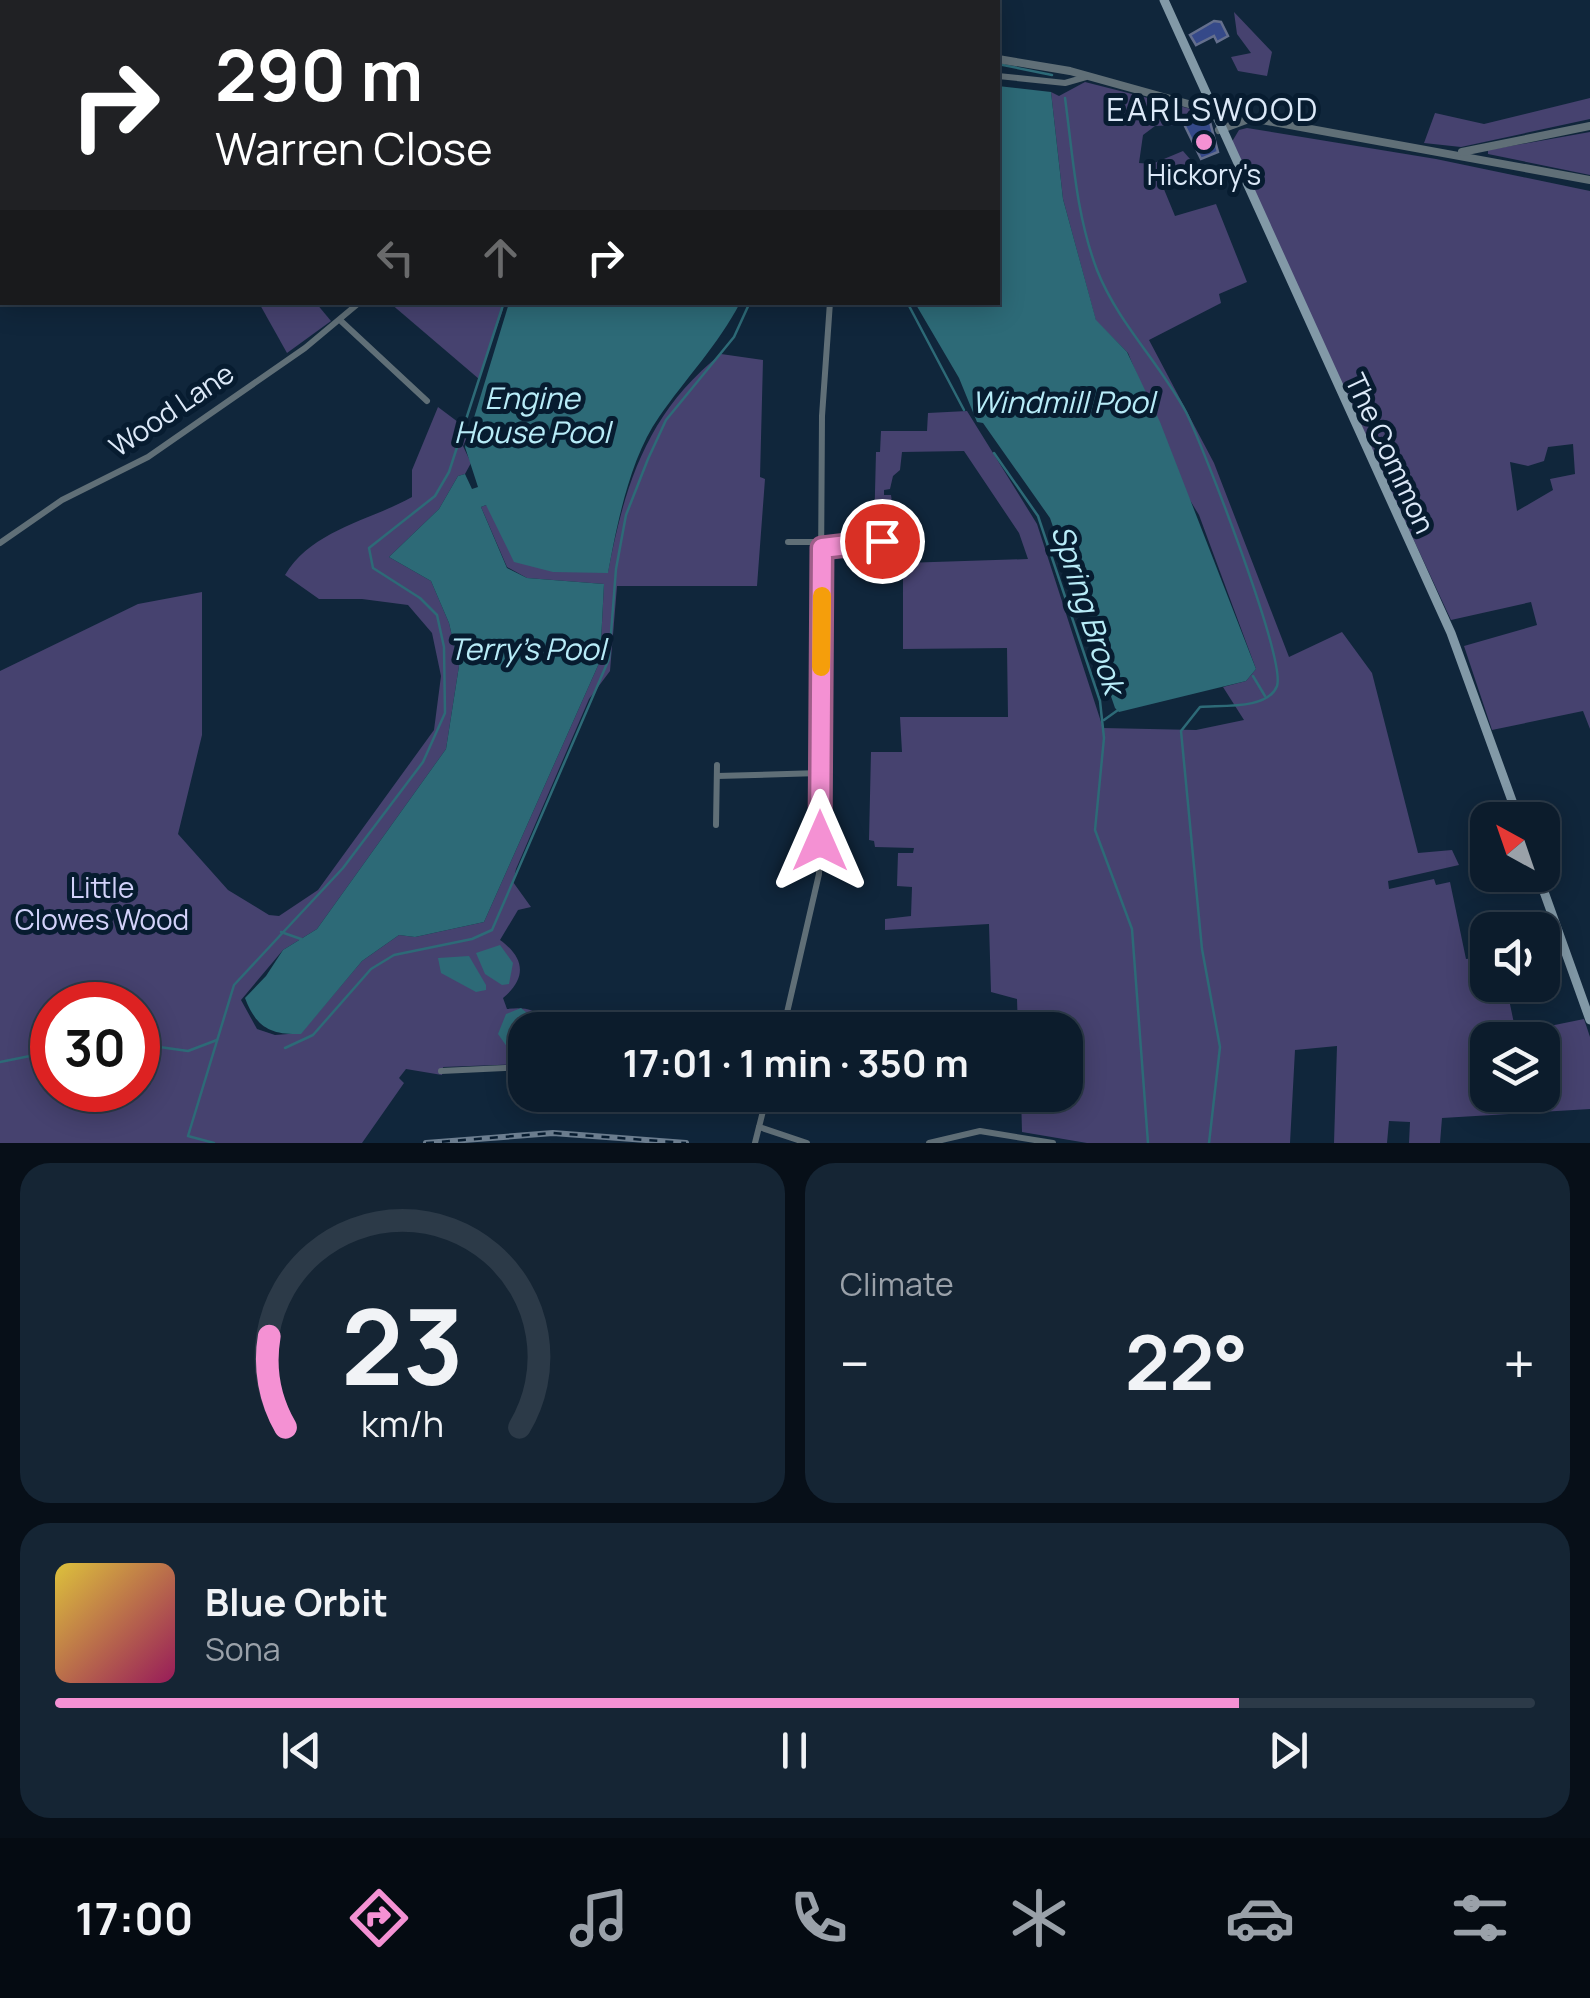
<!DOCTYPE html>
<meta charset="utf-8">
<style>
:root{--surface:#0c1c2c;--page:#152534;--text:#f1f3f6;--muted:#9aa1a9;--line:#2c3a48;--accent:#f491d3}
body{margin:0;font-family:Manrope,sans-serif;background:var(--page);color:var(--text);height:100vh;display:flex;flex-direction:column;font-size:38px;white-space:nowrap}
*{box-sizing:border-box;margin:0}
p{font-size:32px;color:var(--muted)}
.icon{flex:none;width:55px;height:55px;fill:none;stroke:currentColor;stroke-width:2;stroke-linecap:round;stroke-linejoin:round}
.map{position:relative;height:1143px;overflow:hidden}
.details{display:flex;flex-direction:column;gap:20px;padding:20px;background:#070f18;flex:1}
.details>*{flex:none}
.top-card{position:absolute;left:0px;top:0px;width:1000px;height:305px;box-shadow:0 5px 25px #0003,0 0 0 2px var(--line);background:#202124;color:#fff;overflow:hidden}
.needle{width:65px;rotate:320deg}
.fabs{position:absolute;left:1470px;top:802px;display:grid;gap:20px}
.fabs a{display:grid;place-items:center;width:90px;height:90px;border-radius:20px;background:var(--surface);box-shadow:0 5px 25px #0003,0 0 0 2px var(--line);font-size:50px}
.speed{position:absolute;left:30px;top:982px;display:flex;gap:20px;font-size:50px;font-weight:700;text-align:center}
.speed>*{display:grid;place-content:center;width:130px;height:130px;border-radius:50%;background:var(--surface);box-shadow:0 5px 25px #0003,0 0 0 2px var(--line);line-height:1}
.speed .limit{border:15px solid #d22;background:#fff;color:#111}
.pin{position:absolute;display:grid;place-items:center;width:85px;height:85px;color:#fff;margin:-42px;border:5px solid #fff;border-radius:50%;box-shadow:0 2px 10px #0007}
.me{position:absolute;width:110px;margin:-55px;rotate:0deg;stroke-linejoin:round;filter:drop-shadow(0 0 8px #0008)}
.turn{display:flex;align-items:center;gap:35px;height:210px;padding:0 50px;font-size:45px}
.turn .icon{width:130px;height:130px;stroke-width:2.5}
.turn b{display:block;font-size:70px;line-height:85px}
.lanes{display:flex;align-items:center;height:95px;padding:0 50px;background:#0003;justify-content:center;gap:50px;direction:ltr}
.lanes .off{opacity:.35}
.big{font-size:75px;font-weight:700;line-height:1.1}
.details .card{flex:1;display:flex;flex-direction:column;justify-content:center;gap:15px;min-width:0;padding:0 35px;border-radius:30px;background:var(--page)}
.details .dial{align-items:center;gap:0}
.dial svg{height:260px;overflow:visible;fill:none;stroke:var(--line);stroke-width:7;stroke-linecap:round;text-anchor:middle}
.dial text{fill:var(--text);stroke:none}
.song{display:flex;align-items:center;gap:30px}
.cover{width:120px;height:120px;border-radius:15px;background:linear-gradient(135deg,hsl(50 70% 55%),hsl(330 70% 35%))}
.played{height:10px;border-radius:5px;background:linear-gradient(90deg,var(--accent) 80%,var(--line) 80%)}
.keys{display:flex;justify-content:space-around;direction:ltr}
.heat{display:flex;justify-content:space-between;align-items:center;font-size:55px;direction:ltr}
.details .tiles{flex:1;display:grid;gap:20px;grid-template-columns:1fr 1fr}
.card:last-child{grid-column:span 2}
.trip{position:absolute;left:508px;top:1012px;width:575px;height:100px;border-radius:30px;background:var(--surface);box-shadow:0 5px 25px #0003,0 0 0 2px var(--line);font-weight:700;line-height:100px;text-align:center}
.menu{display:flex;height:160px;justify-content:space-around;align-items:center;background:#050b12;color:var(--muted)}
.menu .icon{width:70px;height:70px}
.menu .on{color:var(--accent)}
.menu b{font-size:45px;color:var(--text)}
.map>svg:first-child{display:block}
.green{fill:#46426f;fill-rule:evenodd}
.water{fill:#2d6a77}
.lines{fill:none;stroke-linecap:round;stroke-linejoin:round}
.stream{stroke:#2d6a77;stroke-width:2.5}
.canal{stroke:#2d6a77;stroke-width:8}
.building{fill:#354989;stroke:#646f8d;stroke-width:2.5}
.minor{stroke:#606f77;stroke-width:6}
.tertiary{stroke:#606f77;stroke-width:8}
.secondary{stroke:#8299a7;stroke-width:9}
.rail-casing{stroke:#6c7e90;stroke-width:6}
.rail{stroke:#071c30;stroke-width:2.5;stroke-dasharray:8;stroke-linecap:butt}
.route-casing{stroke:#9f5e89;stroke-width:25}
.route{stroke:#f491d3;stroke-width:18}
.slow{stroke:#f59e0b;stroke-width:18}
.poi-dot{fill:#f491d3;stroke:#071c30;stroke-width:4}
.labels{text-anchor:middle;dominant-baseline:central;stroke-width:10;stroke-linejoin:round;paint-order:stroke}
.poi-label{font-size:28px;fill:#dce9f8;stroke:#071c30}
.street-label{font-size:28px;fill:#dce9f8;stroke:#071c30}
.park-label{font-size:28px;fill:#d3d2fa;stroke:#071c30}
.water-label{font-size:30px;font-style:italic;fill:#b8ecf8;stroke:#071c30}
.quarter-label{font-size:32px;letter-spacing:2.5px;fill:#dce9f8;stroke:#071c30}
</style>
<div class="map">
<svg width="1590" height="1143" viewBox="0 0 1590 1143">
<rect width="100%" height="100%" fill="#10263b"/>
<g class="green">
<polygon points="18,0 424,0 443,2 17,2"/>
<polygon points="1234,12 1272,52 1267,76 1238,71 1231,57 1251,53 1237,34"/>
<path d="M1085 82 1191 109 1177 125 1155 126 1143 135 1139 163 1152 164 1183 151 1197 167 1161 182 1175 216 1216 204 1247 282 1219 294 1221 303 1149 340 1214 463 1289 657 1342 632 1372 673 1418 853 1452 850 1459 865 1388 881 1389 889 1434 879 1436 885 1450 882 1466 959 1484 957 1488 985H1506L1516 1033 1584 1019 1590 1037V1109L1442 1118 1440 1143H1409L1410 1122 1389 1121 1387 1143H1334L1337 1046 1295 1050 1290 1143H1087L1022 1132 1021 1095H1065V1030H1018L1017 999 991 992 989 924 885 930V919L911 916 912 887 897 886 898 853H913L914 848 875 847 874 841 869 840 871 752H902L900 717H1008L1007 648 903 649V563L1028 559 1019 533 964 451 902 452 900 470 893 476 890 489 884 490V495H891L896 530 881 538 874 532 876 452H880L881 431H927L928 413 967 411 1037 524 1103 728 1196 730 1244 720 1223 687 1246 681 1256 669 1199 515 1185 492 1128 353 1096 321 1063 199 1051 92 1059 96ZM1488 1040H1542V1095H1488Z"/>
<polygon points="1590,98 1590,119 1461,147 1424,143 1435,113 1484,124"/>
<path d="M1247 128 1436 159 1590 191V729L1583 711 1492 730 1464 646 1537 625 1531 602 1451 620 1230 145 1239 130ZM1573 444 1575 474 1550 479 1553 490 1517 511 1510 462 1528 466 1544 461 1548 447Z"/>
<polygon points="1590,132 1590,175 1488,154 1488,150"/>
<polygon points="259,303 316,303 331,321 287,353"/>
<polygon points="390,303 496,303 503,309 479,379"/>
<path d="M721 354 763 360 760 477 765 479 757 586H617L610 671 589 699 516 869 513 882 531 907 518 910 500 940C525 958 527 978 503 998L507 1009C530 1006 539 1011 552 1030H525V1064L443 1067 442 1075 406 1069 399 1078 404 1083 362 1143H0V671L138 604 202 592V735L178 834 228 890 269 915 279 916 318 890 434 730 441 676 432 633 408 605 362 599H319L285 575C312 530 369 521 412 497V470L438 407 470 431 463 446 471 463 465 474 458 476 439 509 389 557 431 581 449 623 459 666 446 749 317 929 283 950 241 1000 257 1029 275 1035 301 1033 362 961 399 935 415 937 484 922 600 661 604 584 527 578 507 567 481 507 486 505 608 572C625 483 648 412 721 354ZM52 1005H138V1090H52Z"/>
</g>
<g class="water">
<polygon points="998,86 1051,92 1063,199 1096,320 1127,352 1160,422 1256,669 1246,681 1119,712 1115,708 1050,518 983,423 977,422 959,378 915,303 998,302"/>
<path d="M509 303H740C718 345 686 378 659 417 630 458 617 524 608 573L553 572 514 562 486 505 481 507 507 568 527 578 604 584 600 661 484 922 415 937 399 935 362 961 301 1034C270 1035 256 1027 245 998L266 976 283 950 317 929 446 749 459 666 449 623 431 581 389 557 439 509 458 476 465 474 472 489 478 487 465 447Z"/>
<polygon points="500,945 513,963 509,984 502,985 485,974 476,953"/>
<polygon points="469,956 486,985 486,990 476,992 441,973 438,958"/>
<polygon points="521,1008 538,1022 539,1030 525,1030 525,1060 515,1058 498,1034 506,1014"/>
</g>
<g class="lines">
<g class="stream">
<polyline points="833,2 833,0"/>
<polyline points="998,64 1052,75"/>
<path d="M1065 98C1073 156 1076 215 1097 270 1118 323 1159 362 1186 412 1203 446 1286 659 1277 686 1268 710 1220 705 1200 707L1181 731 1202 949 1220 1047 1209 1143"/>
<polyline points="907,302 964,410"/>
<polyline points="994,453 1038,516 1100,701 1104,738 1095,830 1132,929 1148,1143"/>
<polyline points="1253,676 1265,696"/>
<polyline points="1104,720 1118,710"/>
<polyline points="281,932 301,939"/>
<polyline points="138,1044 188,1051 217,1040"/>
<polyline points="285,1048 313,1035 371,969 394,955 472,939 492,930 609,659 616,569 626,515 648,459 666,420 734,337 750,302"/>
<polyline points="0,1062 35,1055 52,1044"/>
<polyline points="214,1143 188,1136 234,985 343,868 423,762 445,713 444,647 437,615 420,598 373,568 369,548 435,496 449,472 504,302"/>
</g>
<polyline class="canal" points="623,2 623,0"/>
</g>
<g class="building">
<polygon points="1214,21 1221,22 1228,36 1217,42 1214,36 1196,45 1190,35"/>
<polygon points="1198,114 1210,122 1218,152 1201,159 1182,120"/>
</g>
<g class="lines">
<g class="minor">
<polyline points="976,0 977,2"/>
<polyline points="998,76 1065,83 1086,77"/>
<polyline points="341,321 427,401"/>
<polyline points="788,542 822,542"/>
<polyline points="0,543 62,500 148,457 305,348 360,302"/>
<polyline points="822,547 882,541"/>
<polyline points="717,776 820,773"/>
<polyline points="716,825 717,765"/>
<polyline points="783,1030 819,874 822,416 830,302"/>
<polyline points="441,1071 525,1067"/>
<polyline points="759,1127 807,1143"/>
<polyline points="755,1143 767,1095"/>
<polyline points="929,1143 980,1131 1053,1143"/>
</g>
<g class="tertiary">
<polyline points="501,0 518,2"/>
<polyline points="998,59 1070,71 1210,110"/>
<polyline points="1216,117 1240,116 1590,180"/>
<polyline points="1219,130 1246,120"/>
<polyline points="1462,152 1590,126"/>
</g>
<g class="secondary">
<polyline points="1164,0 1451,633 1519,820"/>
<polyline points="1538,875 1590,1020"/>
</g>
<g class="rail-casing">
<polyline id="rail" points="426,1143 553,1133 686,1143"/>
</g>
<use href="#rail" class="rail"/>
</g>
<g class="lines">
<g class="route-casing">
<polyline id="route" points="820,841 822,548 882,541"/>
</g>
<use href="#route" class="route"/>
<polyline class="slow" points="821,667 822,596"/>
</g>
<circle class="poi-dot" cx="1204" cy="142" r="10"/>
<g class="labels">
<g class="poi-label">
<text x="1204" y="174">Hickory's</text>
</g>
<g class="street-label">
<text transform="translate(171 409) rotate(-34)">Wood Lane</text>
<text transform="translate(1391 453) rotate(65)">The Common</text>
</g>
<g class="park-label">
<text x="102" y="887">Little<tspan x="102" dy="32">Clowes Wood</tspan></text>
</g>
<g class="water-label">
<text x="532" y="397">Engine<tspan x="532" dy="34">House Pool</tspan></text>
<text x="1063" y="401">Windmill Pool</text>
<text transform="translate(1089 609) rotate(72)">Spring Brook</text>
<text x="527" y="648">Terry's Pool</text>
</g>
<g class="quarter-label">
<text x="1213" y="109">EARLSWOOD</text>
</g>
</g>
</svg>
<div class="fabs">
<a><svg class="needle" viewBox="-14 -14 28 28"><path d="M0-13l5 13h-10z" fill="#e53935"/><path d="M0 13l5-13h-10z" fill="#9aa1a9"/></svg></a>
<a><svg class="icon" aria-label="sound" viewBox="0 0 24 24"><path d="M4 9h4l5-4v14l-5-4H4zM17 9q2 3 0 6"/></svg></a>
<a><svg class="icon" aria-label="layers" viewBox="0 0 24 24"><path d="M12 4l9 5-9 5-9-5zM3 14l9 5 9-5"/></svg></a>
</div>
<div class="speed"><div class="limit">30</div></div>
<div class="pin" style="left:882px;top:541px;background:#d93025"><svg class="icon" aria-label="arrive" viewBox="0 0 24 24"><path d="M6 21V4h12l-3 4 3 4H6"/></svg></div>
<svg class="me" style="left:820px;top:841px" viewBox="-20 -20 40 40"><path d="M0-17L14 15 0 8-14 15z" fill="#f491d3" stroke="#fff" stroke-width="4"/></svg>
<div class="trip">17:01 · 1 min · 350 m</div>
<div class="top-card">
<div class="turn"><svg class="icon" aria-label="right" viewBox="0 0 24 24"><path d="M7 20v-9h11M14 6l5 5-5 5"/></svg><div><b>290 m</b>Warren Close</div></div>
<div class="lanes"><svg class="icon off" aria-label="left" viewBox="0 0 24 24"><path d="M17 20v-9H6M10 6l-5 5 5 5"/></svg><svg class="icon off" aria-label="ahead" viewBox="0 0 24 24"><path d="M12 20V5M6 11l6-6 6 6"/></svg><svg class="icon" aria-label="right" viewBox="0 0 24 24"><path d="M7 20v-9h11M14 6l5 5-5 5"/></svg></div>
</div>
</div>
<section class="details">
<div class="tiles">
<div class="card dial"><svg viewBox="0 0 100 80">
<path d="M14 69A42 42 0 1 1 86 69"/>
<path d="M14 69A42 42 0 0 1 9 41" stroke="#f491d3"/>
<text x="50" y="56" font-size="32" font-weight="700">23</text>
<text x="50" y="72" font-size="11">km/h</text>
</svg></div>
<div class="card"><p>Climate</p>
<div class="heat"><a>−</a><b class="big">22°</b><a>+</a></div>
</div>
<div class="card">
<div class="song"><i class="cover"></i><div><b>Blue Orbit</b><p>Sona</p></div></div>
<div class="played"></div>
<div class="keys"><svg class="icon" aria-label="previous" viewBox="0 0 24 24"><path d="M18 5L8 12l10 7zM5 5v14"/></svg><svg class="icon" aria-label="pause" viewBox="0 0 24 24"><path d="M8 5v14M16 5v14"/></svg><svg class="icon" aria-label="next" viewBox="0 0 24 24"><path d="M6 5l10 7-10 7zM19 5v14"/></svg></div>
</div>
</div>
</section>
<nav class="menu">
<b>17:00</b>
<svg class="icon on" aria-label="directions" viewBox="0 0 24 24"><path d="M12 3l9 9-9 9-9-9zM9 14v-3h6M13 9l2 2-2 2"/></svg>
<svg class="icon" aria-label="music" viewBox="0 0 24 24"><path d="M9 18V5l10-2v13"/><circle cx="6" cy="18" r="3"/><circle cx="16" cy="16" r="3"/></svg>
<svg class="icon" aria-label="phone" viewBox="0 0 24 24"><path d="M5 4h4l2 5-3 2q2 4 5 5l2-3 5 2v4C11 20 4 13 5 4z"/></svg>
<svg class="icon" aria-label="climate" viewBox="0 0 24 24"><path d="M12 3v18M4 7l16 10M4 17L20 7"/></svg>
<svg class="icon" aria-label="car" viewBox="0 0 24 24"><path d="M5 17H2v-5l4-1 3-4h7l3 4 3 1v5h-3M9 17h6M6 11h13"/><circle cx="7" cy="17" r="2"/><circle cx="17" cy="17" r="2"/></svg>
<svg class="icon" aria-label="filters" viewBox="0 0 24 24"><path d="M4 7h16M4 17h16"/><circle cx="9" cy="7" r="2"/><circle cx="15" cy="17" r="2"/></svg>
</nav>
